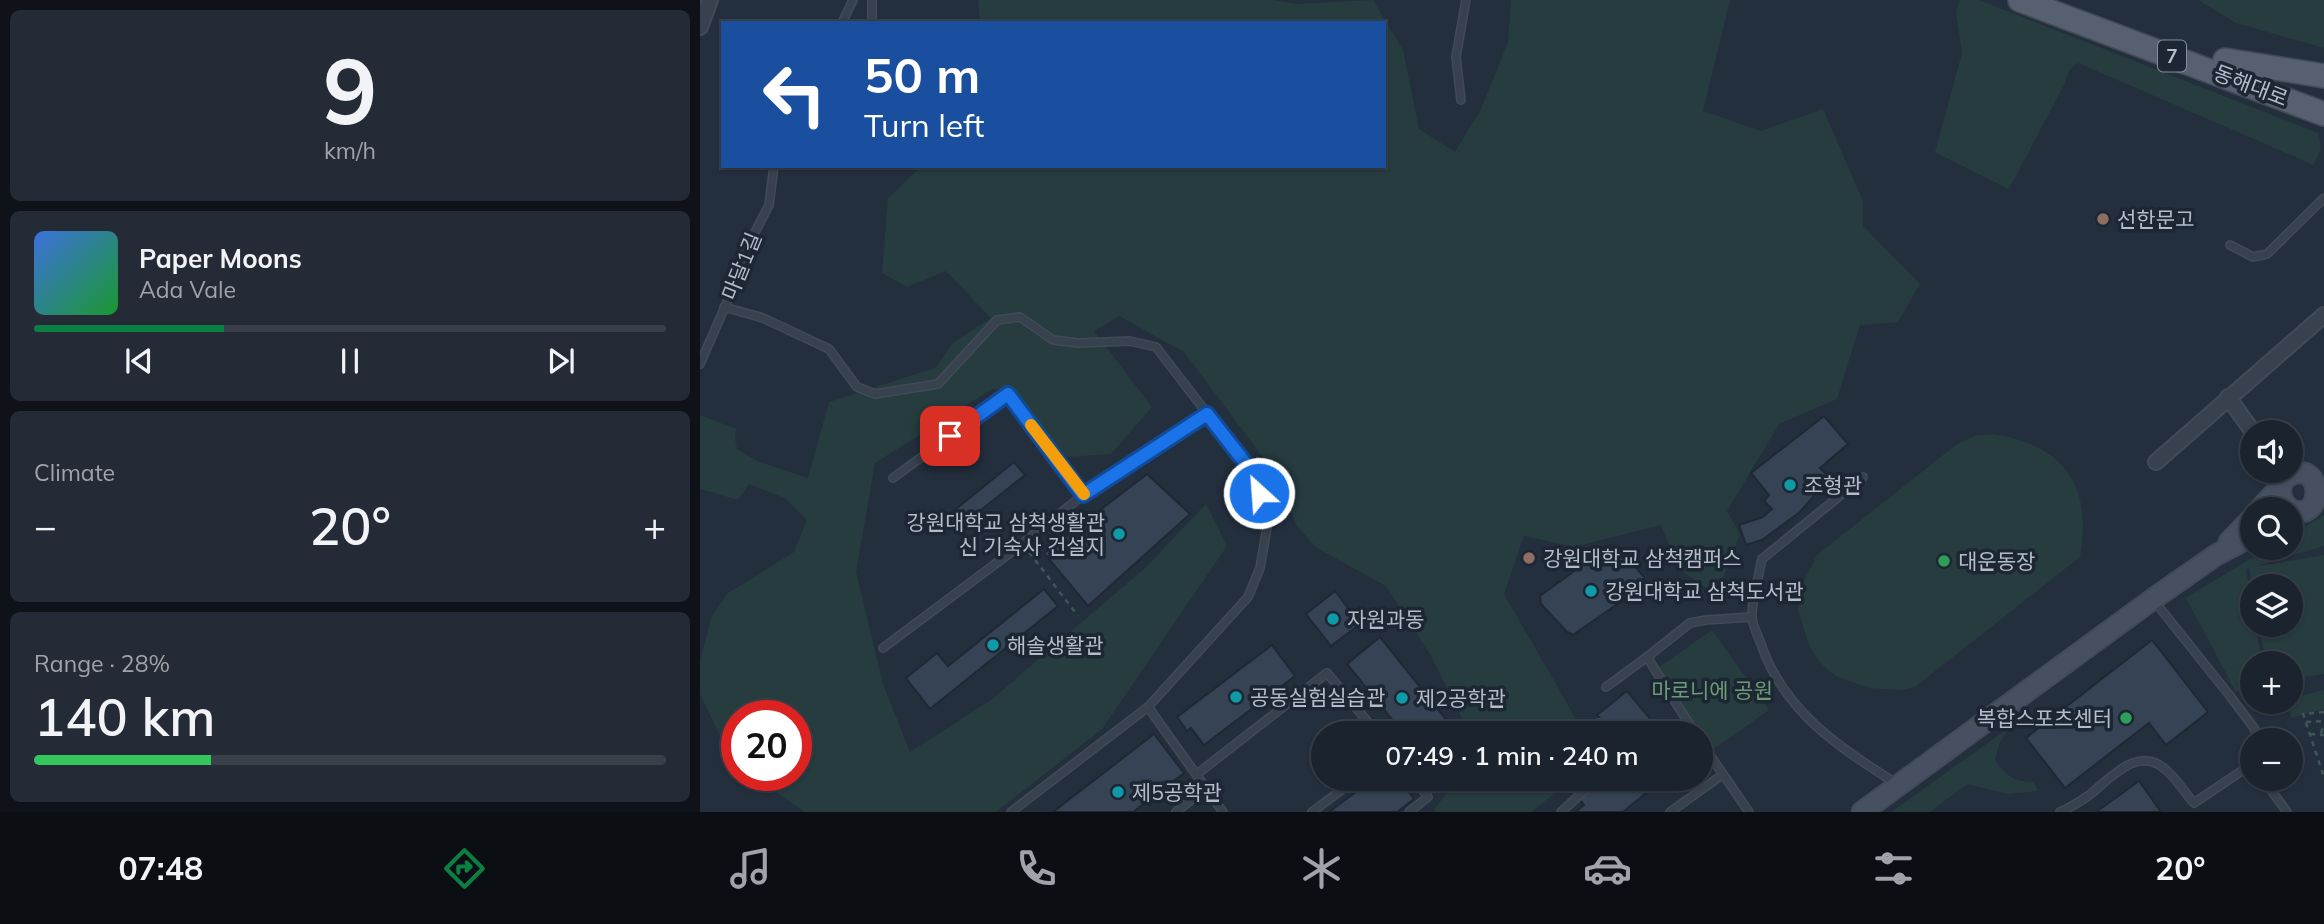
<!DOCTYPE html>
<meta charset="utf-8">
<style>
:root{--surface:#1b232e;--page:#242b36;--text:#f1f3f6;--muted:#a0a4aa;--line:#39404a;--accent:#0b8043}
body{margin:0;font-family:Mulish,"Noto Sans KR",sans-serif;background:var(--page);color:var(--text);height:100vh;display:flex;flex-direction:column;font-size:26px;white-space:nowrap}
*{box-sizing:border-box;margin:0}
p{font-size:23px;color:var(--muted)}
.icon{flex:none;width:38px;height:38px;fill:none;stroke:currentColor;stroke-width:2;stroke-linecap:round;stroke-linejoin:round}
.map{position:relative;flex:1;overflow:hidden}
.side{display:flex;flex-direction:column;gap:10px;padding:10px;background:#0f1319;width:700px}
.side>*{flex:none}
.banner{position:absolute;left:21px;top:21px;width:665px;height:147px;border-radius:0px;box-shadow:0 2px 5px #0004,0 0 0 2px var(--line);background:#1a4fa0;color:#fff;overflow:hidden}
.buttons{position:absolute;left:1540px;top:420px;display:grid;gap:14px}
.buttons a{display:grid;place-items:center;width:63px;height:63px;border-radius:50%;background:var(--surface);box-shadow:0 2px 5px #0004,0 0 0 2px var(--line);font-size:35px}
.speed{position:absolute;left:21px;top:700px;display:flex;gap:14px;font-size:35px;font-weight:700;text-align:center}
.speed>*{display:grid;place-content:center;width:91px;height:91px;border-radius:50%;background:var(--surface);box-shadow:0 2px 5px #0004,0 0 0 2px var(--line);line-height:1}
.speed .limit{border:10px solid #d22;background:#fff;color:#111}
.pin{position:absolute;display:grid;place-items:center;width:60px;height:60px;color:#fff;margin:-30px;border-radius:14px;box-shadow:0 4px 10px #0006}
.me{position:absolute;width:77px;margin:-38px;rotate:334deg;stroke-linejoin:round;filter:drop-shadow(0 0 5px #0008)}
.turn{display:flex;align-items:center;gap:24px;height:147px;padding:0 28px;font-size:32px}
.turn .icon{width:91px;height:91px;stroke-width:2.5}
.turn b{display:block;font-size:49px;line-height:60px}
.big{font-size:52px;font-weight:600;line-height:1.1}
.side .tile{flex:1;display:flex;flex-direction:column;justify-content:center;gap:10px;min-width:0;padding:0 24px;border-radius:10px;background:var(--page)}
.side .dial{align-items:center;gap:0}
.dial b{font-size:91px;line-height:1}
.song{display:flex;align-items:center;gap:21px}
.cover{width:84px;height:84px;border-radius:10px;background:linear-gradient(135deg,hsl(220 70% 55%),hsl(130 70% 35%))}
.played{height:7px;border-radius:4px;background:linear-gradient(90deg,var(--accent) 30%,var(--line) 30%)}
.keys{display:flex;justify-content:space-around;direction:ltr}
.heat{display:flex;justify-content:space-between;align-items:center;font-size:38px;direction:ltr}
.charge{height:10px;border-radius:5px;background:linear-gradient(90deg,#34c759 28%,var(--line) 0)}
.trip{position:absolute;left:611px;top:721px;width:402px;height:70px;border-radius:35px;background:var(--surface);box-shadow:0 2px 5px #0004,0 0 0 2px var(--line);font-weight:600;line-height:70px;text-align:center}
.tab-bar{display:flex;height:112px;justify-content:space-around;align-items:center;background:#0b0e12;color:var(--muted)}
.tab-bar .icon{width:49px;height:49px}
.tab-bar .active{color:var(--accent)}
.tab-bar b{font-size:32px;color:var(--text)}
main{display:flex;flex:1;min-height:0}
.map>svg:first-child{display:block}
.green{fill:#263c3f}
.building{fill:#364354;stroke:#1f2835;stroke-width:2}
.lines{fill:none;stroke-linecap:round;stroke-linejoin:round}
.lane-casing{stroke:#414a57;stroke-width:10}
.street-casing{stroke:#414a57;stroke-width:18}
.secondary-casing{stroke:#414a57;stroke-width:23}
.primary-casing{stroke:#414a57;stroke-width:26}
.path{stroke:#3f5557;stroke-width:2.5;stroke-dasharray:5 5;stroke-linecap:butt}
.lane{stroke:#38414e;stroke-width:7}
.street{stroke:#38414e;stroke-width:14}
.secondary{stroke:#465061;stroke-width:19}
.primary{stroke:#56606e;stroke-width:23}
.route-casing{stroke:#114b97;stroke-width:18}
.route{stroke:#1a73e8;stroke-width:12}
.slow{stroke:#f59e0b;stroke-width:12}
.education-dot{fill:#8d6e63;stroke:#1d2633;stroke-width:2.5}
.culture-dot{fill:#0f9aa8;stroke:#1d2633;stroke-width:2.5}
.leisure-dot{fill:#2e9e5b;stroke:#1d2633;stroke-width:2.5}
.labels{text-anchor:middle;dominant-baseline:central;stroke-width:7;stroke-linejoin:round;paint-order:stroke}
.shield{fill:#1d2633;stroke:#878f9c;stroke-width:2}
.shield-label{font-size:19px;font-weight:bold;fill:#b4bcc9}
.street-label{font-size:21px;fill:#b4bcc9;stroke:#1d2633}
.poi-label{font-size:21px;fill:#b4bcc9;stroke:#1d2633;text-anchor:start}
.park-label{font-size:21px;fill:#6b9a76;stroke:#1d2633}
</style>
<main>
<section class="side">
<div class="tile dial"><b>9</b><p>km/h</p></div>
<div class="tile">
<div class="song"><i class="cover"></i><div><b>Paper Moons</b><p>Ada Vale</p></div></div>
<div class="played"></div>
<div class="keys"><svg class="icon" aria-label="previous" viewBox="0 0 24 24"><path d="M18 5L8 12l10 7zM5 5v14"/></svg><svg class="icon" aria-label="pause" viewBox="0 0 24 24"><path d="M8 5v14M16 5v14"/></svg><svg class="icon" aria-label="next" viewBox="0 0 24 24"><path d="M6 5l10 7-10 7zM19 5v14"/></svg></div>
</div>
<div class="tile"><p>Climate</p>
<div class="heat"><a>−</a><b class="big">20°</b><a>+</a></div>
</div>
<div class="tile"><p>Range · 28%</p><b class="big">140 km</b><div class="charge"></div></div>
</section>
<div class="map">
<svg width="1624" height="812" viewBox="0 0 1624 812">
<rect width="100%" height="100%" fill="#242f3e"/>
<g class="green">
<polygon points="278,0 573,0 598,4 673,0 703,50 719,129 755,152 781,109 808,42 811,0 1030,0 1003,111 1061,131 1123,109 1163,201 1163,226 1220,284 1198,322 1160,325 1137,399 1079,424 1027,511 1040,534 1016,595 978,568 961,525 874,547 824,536 804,594 884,733 769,733 731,656 686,586 617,548 597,526 571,468 484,352 419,316 394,331 452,407 411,454 366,457 315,391 292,389 175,463 156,572 183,684 210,752 291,700 445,568 506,504 527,546 402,729 296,812 105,812 50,775 96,775 96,716 37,716 37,763 31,759 0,694 0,660 12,616 28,593 94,552 107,520 85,498 49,484 38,500 0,489 0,415 36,429 35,439 37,449 57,461 108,478 129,402 235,368 254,342 291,318 246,271 207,287 182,273 188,198 222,166 684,166 684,23 280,23"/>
<polygon points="1260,0 1279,0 1618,133 1621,148 1614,165 1378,63 1369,70 1364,85 1309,189 1235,152 1262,53 1256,12"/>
<polygon points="1498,0 1624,0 1624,48 1536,23"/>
<path d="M1294 434C1366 447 1392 486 1380 557L1215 687 1200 690 1170 688 1138 677 1129 671 1118 660 1109 645 1098 610 1099 591 1117 555 1257 444 1277 435Z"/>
<polygon points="1624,515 1624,546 1553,567 1624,555 1624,674 1591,679 1591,663 1566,663 1559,625 1591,625 1591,586 1552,586 1549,568 1546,569 1552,606 1552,625 1555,625 1562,663 1552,663 1552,687 1536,692 1486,598 1568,548 1591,548 1591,535"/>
<polygon points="1012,630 1069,710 1012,750 955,670"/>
<polygon points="1624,690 1624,709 1591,718 1588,702 1591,702 1591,698"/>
<path d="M1310 727 1300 742 1295 759C1306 777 1313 781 1334 782L1338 791 1308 794 1267 784 1230 812H1191Z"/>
<polygon points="757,779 873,779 831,812 736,812 734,810"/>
</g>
<g class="building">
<polygon points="1124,416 1148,444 1120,468 1126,474 1113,497 1100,512 1062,540 1046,545 1039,525 1063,517 1072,509 1064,501 1069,495 1051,473"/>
<polygon points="314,462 325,475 256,530 246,517"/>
<polygon points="447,474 490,514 388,606 344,553"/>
<polygon points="910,545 919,548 944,577 943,586 873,635 867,632 841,604 840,596"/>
<polygon points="344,589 358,606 230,709 206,678 237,653 248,666"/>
<polygon points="635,591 660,624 631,646 606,614"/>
<polygon points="680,637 757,733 703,733 647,664"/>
<polygon points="1452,640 1508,712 1466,745 1449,723 1365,788 1326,738"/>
<polygon points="572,645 595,676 504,745 491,728 487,731 477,717"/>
<polygon points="927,691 962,733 912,733 897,715"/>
<polygon points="454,734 484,773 433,812 353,812"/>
<polygon points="673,779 699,779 714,799 697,812 629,812"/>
<polygon points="900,779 963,779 923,812 875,812 884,805 878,797"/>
<polygon points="1439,781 1461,812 1396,812"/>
</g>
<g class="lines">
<g class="lane-casing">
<g id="lane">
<polyline points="142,23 153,0"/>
<polyline points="172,23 172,0"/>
<polyline points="761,100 756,57 766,0"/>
<polyline points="1530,245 1553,257 1567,254 1624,198"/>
<polyline points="24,307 63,318 129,349 157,387 175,394 238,384 297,320 320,317 353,340 378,343 430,341 456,347 550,469 569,516 560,568 548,597 448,707 523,812"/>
<polyline points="0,364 27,302 40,261 69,205 74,166"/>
<path d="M1163 477 1062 559C1059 575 1051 602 1052 618 1053 626 1058 636 1061 644 1084 712 1139 747 1197 784"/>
<polyline points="193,478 308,394 383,495"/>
<polyline points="1455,602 1530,696 1554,728 1560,740"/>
<polyline points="183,648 322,544 383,495 507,414"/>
<polyline points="906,687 947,657"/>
<polyline points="899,723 907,733"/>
<polyline points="995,733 947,657 990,623 1006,620 1052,617"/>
<polyline points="1001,742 1049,812"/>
<polyline points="497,774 627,673 677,733"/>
<polyline points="1563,779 1587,812"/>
<polyline points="311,812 448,707"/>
<polyline points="476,812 506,788"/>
<polyline points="612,812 656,779"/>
<polyline points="709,812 728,797 714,779"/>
<polyline points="861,812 897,779"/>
<polyline points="970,812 1022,775"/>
<path d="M1360 812C1370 808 1379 802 1388 796 1410 779 1438 744 1466 770 1477 779 1485 793 1494 803L1552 764"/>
</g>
</g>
<g class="street-casing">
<g id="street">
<polyline points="0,27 10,0"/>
<polyline points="1528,397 1553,432"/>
<polyline points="1456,462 1624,315"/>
</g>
</g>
<g class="secondary-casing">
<g id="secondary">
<polyline points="1560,509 1581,486"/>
<path d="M1590 509C1578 500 1576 480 1593 474 1624 463 1624 523 1591 510"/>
<polyline points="1529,542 1552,518"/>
<polyline points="1162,812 1453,599 1516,555 1552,536"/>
</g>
</g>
<g class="primary-casing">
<g id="primary">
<polyline points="1320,0 1624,114"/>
<polyline points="1525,60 1624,76"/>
</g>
</g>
<g class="path">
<polyline points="329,552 378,616"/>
<polyline points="1624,712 1603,714 1624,777"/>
<polyline points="1606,722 1624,721"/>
<polyline points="1621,733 1624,725"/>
<polyline points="1610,734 1624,735"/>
</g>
<use href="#lane" class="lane"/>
<use href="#street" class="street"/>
<use href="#secondary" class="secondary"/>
<use href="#primary" class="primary"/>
</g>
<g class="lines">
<g class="route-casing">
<polyline id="route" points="250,436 308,394 383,495 507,414 550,469 559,493"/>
</g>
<use href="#route" class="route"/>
<polyline class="slow" points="331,425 384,494"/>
</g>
<g class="education-dot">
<circle cx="1403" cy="219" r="7"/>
<circle cx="829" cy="558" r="7"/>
</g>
<g class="culture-dot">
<circle cx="1090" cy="485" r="7"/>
<circle cx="419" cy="534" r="7"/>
<circle cx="891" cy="591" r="7"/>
<circle cx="633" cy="619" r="7"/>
<circle cx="293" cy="645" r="7"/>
<circle cx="536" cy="697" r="7"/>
<circle cx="702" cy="698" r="7"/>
<circle cx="418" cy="792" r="7"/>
</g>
<g class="leisure-dot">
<circle cx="1244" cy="561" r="7"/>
<circle cx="1426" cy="718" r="7"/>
</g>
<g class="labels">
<rect class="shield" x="1458" y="40.5" width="28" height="31" rx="5"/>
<g class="shield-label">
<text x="1472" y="56">7</text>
</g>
<g class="street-label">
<text transform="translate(1551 85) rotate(21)">동해대로</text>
<text transform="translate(41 266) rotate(-68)">마달1길</text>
</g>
<g class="poi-label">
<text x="1417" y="219">선한문고</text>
<text x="1104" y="485">조형관</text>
<text x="405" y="522" text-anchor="end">강원대학교 삼척생활관<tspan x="405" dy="24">신 기숙사 건설지</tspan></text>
<text x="843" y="558">강원대학교 삼척캠퍼스</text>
<text x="1258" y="561">대운동장</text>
<text x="905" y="591">강원대학교 삼척도서관</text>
<text x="647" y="619">자원과동</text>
<text x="307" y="645">해솔생활관</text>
<text x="550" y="697">공동실험실습관</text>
<text x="716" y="698">제2공학관</text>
<text x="1412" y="718" text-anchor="end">복합스포츠센터</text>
<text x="432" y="792">제5공학관</text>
</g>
<g class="park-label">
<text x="1012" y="690">마로니에 공원</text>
</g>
</g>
</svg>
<div class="buttons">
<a><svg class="icon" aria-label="sound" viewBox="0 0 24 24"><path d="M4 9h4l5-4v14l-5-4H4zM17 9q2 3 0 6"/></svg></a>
<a><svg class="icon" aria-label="search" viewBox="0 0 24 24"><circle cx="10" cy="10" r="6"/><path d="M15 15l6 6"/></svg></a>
<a><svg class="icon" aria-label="layers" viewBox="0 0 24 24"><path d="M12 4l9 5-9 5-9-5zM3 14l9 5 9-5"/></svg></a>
<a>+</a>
<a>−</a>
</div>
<div class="speed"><div class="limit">20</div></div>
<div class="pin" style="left:250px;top:436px;background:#d93025"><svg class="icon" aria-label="arrive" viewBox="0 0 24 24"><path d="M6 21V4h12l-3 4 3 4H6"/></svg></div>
<svg class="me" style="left:559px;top:493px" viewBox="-20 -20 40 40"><circle r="17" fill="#1a73e8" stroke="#fff" stroke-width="3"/><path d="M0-11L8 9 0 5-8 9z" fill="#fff"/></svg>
<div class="trip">07:49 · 1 min · 240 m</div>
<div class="banner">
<div class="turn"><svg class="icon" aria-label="left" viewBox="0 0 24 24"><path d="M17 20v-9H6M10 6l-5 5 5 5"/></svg><div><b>50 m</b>Turn left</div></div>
</div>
</div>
</main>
<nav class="tab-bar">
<b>07:48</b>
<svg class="icon active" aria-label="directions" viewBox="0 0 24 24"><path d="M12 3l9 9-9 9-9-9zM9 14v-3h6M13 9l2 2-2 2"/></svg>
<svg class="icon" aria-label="music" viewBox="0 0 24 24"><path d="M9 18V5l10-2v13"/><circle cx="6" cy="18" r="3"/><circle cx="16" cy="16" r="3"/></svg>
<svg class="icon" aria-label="phone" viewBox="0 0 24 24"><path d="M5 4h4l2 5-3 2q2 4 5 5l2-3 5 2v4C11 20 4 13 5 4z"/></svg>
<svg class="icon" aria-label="climate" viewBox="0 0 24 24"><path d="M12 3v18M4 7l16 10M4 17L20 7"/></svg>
<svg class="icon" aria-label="car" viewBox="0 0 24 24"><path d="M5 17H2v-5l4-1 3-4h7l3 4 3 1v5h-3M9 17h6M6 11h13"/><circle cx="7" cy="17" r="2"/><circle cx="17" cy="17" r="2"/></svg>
<svg class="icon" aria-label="filters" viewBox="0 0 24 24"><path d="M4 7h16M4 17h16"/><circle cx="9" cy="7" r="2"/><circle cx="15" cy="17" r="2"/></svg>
<b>20°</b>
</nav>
